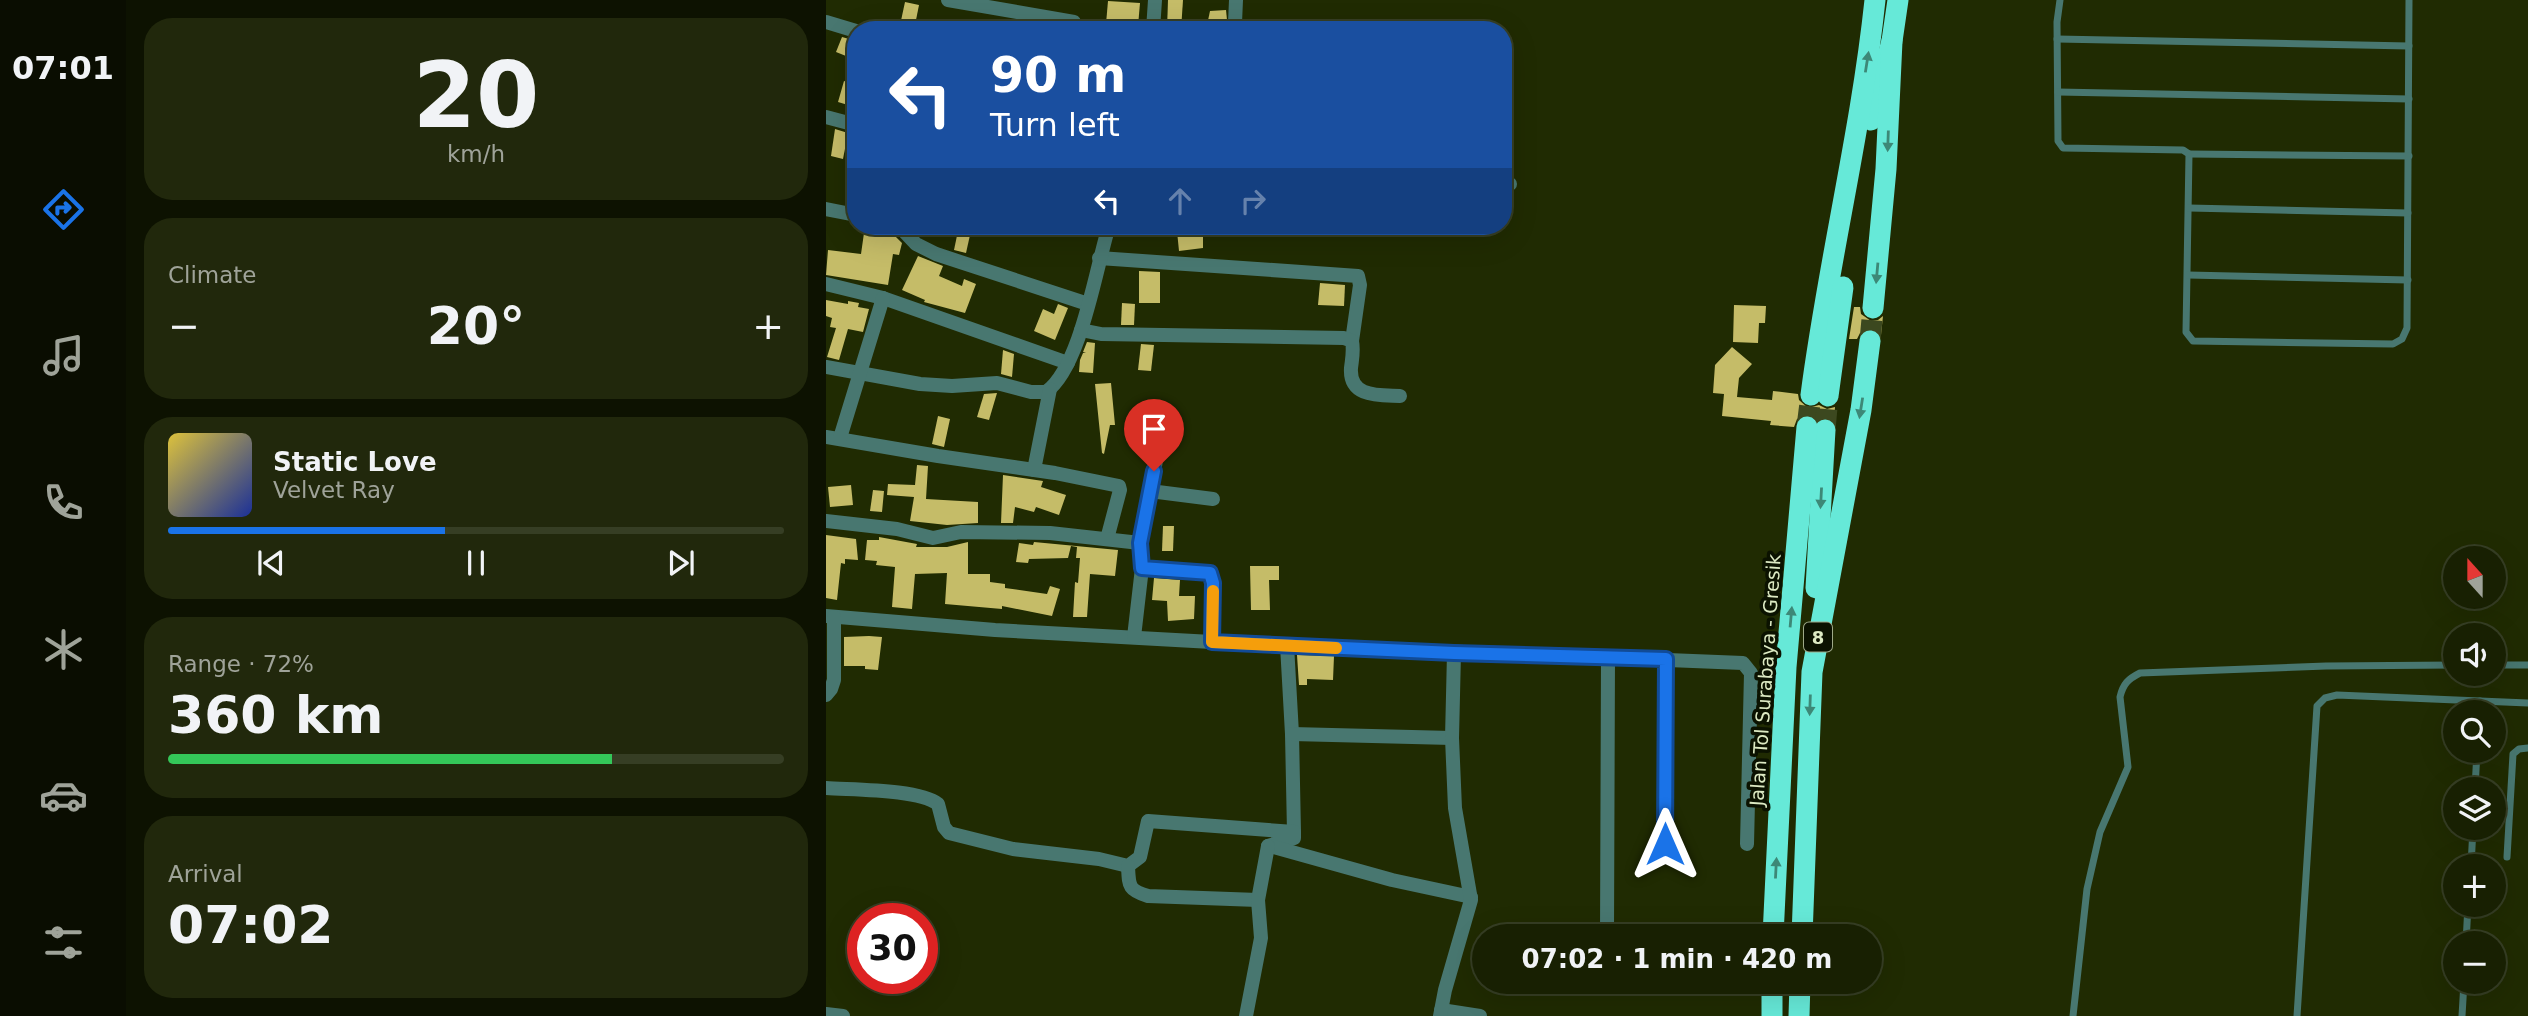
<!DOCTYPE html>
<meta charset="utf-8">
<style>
:root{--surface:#182002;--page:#21280c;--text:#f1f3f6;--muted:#9fa399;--line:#363e24;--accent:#1a73e8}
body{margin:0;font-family:"DejaVu Sans",sans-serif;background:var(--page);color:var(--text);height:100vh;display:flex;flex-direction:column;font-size:26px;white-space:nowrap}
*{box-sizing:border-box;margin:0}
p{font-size:23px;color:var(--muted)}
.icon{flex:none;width:38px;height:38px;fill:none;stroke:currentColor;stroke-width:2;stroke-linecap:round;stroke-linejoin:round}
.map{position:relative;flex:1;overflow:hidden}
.side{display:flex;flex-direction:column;gap:18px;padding:18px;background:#0d1201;width:700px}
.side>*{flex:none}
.guide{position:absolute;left:21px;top:21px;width:665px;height:214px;border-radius:28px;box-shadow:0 7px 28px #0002,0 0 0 2px var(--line);background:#1a4fa0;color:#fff;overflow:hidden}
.needle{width:46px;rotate:339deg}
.fabs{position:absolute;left:1617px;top:546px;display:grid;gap:14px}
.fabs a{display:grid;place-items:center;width:63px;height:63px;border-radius:50%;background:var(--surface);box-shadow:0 7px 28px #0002,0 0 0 2px var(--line);font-size:35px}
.speed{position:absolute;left:21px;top:903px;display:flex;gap:14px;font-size:35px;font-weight:700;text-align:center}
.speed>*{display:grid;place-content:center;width:91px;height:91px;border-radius:50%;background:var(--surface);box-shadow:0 7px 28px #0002,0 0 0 2px var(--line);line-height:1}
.speed .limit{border:10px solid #d22;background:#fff;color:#111}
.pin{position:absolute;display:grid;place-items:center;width:60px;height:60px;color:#fff;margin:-72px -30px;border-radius:50% 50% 50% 0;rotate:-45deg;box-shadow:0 0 7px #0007}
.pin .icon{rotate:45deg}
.me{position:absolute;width:77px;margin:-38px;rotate:0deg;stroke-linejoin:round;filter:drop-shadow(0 0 5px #0008)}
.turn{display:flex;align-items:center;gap:24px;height:147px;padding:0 28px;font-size:32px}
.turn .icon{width:91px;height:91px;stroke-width:2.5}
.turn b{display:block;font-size:49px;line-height:60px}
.lanes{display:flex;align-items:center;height:66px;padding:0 28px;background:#0003;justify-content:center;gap:35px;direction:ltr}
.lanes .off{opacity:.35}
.big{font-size:52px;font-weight:700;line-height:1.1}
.side .card{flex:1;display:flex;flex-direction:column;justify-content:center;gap:10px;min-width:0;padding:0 24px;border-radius:28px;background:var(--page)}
.side .dial{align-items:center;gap:0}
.dial b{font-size:91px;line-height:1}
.song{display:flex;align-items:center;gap:21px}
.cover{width:84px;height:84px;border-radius:10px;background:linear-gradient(135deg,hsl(50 70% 55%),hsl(230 70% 35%))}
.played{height:7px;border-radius:4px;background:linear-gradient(90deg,var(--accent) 45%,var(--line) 45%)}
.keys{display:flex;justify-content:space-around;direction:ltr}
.heat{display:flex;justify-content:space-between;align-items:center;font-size:38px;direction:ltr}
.charge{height:10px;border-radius:5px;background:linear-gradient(90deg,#34c759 72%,var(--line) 0)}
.trip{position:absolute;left:646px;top:924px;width:410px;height:70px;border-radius:35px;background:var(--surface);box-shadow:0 7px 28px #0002,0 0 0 2px var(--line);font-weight:700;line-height:70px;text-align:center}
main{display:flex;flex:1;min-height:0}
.menu{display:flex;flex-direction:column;width:126px;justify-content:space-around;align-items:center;background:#0a0d01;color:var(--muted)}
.menu .icon{width:49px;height:49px}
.menu .current{color:var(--accent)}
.menu b{font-size:32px;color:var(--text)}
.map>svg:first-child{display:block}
.building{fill:#c5bc68}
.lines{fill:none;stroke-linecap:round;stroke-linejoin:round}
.highway-tunnel{stroke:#3c481f;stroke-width:21;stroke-dasharray:21 10;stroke-linecap:butt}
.lane{stroke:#487770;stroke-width:7}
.street{stroke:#487770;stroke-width:14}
.highway{stroke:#66e9d8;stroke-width:21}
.oneway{fill:#3d8877}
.route-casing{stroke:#114b97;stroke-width:18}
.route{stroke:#1a73e8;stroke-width:12}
.slow{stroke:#f59e0b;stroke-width:12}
.labels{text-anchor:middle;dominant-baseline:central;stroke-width:7;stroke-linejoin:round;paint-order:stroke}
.shield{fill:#0b1200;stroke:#9ea988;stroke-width:2}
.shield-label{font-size:18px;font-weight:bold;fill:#ddeac3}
.street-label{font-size:19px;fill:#ddeac3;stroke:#0b1200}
</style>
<main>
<nav class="menu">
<b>07:01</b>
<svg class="icon current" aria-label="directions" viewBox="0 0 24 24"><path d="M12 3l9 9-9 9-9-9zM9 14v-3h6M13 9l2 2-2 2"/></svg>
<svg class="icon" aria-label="music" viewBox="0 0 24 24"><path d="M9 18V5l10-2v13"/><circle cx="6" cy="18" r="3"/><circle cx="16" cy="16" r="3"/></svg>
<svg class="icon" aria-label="phone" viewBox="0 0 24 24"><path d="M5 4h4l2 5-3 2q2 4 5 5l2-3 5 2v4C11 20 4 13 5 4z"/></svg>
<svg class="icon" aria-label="climate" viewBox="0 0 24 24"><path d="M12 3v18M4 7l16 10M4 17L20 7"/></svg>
<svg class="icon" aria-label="car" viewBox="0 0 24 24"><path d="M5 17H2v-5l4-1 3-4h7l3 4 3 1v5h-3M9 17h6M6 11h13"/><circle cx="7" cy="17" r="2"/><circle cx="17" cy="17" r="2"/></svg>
<svg class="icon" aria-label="filters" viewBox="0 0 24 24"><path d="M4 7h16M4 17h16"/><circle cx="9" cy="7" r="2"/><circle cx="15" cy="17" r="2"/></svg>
</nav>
<section class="side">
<div class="card dial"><b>20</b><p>km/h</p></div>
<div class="card"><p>Climate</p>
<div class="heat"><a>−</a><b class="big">20°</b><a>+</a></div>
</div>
<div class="card">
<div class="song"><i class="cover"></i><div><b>Static Love</b><p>Velvet Ray</p></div></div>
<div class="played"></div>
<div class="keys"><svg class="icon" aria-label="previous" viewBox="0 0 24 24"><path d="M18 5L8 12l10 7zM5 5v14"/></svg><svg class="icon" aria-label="pause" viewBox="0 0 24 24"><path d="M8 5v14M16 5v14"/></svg><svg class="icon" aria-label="next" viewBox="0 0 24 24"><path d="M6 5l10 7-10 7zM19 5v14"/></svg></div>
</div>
<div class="card"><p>Range · 72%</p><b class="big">360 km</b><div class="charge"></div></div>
<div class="card"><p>Arrival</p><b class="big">07:02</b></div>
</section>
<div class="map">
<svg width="1702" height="1016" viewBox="0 0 1702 1016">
<rect width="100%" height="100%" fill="#202b02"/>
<g class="building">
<polygon points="342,0 357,0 355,30 341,30"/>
<polygon points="282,1 314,3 312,26 280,24"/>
<polygon points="79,2 93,5 88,30 73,30"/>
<polygon points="400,10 402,30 380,30 384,11"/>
<polygon points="16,37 30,41 30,60 10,52"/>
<polygon points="28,61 30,102 24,101 22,105 12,102 18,81 21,82"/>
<polygon points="9,129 22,133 17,159 5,156"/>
<polygon points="39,226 67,234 76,243 73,255 67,254 62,285 0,275 2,250 35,254"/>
<polygon points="133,226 146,226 140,253 128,250"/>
<polygon points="364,230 364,234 377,234 377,248 353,251 351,231"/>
<polygon points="92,256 117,266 113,276 136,286 138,279 150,284 139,313 98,302 99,300 76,290"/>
<polygon points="313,271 334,272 334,303 313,303"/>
<polygon points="494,283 519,285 518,306 492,305"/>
<polygon points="0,300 22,304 22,301 33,303 32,307 43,309 37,332 22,329 13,360 1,357 10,328 4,327 6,318 0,316"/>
<polygon points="296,303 309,304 308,325 295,325"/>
<polygon points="232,304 242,308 229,340 208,331 217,309 228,314"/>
<polygon points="908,305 940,306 939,323 933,323 932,343 907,342"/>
<polygon points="1028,307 1034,307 1035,314 1045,321 1052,320 1057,316 1055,335 1045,328 1034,333 1031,339 1023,339"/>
<polygon points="261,342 269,343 267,373 253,372 254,360 257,353 260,353 257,352"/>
<polygon points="315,344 328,345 325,371 312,370"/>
<polygon points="906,347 926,364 913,378 911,397 946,400 947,391 972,394 973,400 982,408 993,405 1001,409 1009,407 1008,420 999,417 991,420 981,414 971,419 968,427 944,425 945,421 896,416 898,394 887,393 889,365"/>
<polygon points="177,350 188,354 186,377 175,374"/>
<polygon points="285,383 289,425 284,425 278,454 276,453 269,384"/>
<polygon points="171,393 163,420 151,417 158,394"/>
<polygon points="112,416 124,419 118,447 106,444"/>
<polygon points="91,465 102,466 100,499 152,502 152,523 121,525 84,521 88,497 61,495 62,484 89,485"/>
<polygon points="177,475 217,481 215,487 240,495 233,515 210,507 208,512 189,507 187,523 175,523"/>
<polygon points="25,485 27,505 4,507 2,487"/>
<polygon points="47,490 58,491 56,512 44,511"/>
<polygon points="337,526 348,526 347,551 336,551"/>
<polygon points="0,535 30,539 32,560 19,559 19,564 15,563 11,600 0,598"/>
<polygon points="53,537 91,544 90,547 121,547 142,542 142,574 164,574 164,582 179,584 179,588 221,594 224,586 234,589 226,616 176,606 176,609 119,604 121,573 89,574 86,609 66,607 69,567 50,565 51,561 39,560 41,540 53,540"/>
<polygon points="208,542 292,550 289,576 264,574 261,617 247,617 249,582 252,583 254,558 250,558 251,547 245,546 242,558 203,559 202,563 190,562 193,543 207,545"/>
<polygon points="424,566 453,566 453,580 443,580 444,610 425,610"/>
<polygon points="328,578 354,580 353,596 369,596 368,619 342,621 341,601 326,600"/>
<polygon points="43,636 56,637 52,670 39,669 39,666 18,666 18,637"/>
<polygon points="471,655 508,656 507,680 481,679 481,685 473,685"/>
</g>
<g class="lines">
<g class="highway-tunnel">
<polyline points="1044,341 1047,308"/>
<polyline points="981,427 985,395"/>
<polyline points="999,430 1002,396"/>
</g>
<g class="lane">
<polyline points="1234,0 1231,22 1232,141 1237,148 1357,150 1363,154 1360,332 1367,341 1567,344 1576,339 1581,328 1583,0"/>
<polyline points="1231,39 1583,46"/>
<polyline points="1232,92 1583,99"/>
<polyline points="1363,154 1583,156"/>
<polyline points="1363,208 1582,213"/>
<polyline points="1362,275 1582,280"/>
<polyline points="1668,665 1702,665"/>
<polyline points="1654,701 1702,703"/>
<polyline points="1649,789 1651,751"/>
<polyline points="1681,857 1687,754 1693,749 1702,748"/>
<polyline points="1645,866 1647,828"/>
<polyline points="1640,943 1642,905"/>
<path d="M1247 1016 1261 889 1274 832 1302 767 1294 697C1297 684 1302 679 1314 673L1500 666 1629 665"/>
<polyline points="1471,1016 1491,706 1499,698 1511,695 1654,701 1653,712"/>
<polyline points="1636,1016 1638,982"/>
</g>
<g class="street">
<polyline points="122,0 248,22"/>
<polyline points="410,0 409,23 413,30"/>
<polyline points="0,22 30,31"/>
<polyline points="327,30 329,0"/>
<polyline points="0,117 30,125"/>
<polyline points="677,184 684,184"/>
<polyline points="0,209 30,215"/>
<polyline points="73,226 90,244 110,254 262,304"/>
<polyline points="273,258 532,276 534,285 526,341"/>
<polyline points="0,284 57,298 242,363"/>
<path d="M255 330 275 334 518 338 526 341C528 351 526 359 525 368 523 398 553 395 574 396"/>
<path d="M0 367 94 384 126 386 171 383 205 392H220C255 367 270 267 283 226"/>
<polyline points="0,437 112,456 229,473 293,486 294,490 281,539"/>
<polyline points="14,438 57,298"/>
<polyline points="208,470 224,389"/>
<polyline points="324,491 387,499"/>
<polyline points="0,521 71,529 107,538 135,532 224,533 314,543"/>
<polyline points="316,568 384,573 387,583 386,642"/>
<polyline points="0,616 169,630 386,642 917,663 925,673 921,844"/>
<polyline points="308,637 316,568 314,543 336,430"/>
<polyline points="461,645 466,734 468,832"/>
<polyline points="0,695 5,689 8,680 8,617"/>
<polyline points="466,734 626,738"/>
<path d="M0 788C26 790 93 789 112 804L118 827 123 833 187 849 273 859 302 866 314 857 322 821 468 832V838L442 846"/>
<polyline points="839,844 840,659"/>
<polyline points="444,846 566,880 645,897"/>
<path d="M302 866C303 886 302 890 322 896L432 900"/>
<polyline points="781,936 782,658"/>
<polyline points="615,1010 654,1016"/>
<polyline points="0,1014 17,1016"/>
<polyline points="420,1016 435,938 432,900 442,846"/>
<polyline points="614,1016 619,990 645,900 629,808 626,738 628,653"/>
</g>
<g class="highway">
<polyline points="1045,120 1066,41"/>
<polyline points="1047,308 1060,169 1066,41 1072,0"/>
<path d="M985 395C1002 263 1035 133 1049 0"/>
<polyline points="1002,396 1017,287"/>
<polyline points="990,588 999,430"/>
<polyline points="947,936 960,667 981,427"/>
<polyline points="976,936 986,672 1035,410 1044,341"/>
<polyline points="946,1016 946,982"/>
<polyline points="973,1016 974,982"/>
</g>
</g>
<defs><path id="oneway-solid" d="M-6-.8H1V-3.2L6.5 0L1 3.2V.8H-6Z" transform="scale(1.75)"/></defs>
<g class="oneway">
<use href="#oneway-solid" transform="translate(1041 62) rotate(-81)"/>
<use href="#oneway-solid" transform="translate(1062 141) rotate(92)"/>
<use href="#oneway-solid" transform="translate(1051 273) rotate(95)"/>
<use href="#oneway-solid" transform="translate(1035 408) rotate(99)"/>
<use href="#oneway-solid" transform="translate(995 498) rotate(93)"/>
<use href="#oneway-solid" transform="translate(965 617) rotate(-85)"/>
<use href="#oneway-solid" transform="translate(984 705) rotate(92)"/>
<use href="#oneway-solid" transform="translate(950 868) rotate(-87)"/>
</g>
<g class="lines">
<g class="route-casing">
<polyline id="route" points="328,471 314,543 316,568 384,573 387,583 386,642 628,653 840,659 839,844"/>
</g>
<use href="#route" class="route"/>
<polyline class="slow" points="387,591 386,642 510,648"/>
</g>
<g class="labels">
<rect class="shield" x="978" y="622.5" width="28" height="29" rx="5"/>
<g class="shield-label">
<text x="992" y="637">8</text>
</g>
<g class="street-label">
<text transform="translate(939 680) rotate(-86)">Jalan Tol Surabaya - Gresik</text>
</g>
</g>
</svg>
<div class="fabs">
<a><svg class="needle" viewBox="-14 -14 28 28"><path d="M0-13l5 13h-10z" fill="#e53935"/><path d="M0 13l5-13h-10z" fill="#9fa399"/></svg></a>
<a><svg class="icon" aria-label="sound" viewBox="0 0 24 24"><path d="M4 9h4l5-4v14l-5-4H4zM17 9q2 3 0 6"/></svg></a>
<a><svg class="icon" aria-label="search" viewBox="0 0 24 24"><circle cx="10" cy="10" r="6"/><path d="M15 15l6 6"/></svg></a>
<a><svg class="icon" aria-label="layers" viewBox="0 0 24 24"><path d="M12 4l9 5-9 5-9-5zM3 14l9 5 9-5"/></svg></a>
<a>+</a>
<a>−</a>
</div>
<div class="speed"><div class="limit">30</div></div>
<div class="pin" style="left:328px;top:471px;background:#d93025"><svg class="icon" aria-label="arrive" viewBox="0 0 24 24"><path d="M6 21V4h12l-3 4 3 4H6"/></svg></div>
<svg class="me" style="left:839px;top:844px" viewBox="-20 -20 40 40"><path d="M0-17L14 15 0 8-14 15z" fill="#1a73e8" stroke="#fff" stroke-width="4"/></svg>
<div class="trip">07:02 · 1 min · 420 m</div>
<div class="guide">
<div class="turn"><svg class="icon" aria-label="left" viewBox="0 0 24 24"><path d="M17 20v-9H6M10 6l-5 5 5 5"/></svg><div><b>90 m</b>Turn left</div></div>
<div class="lanes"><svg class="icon" aria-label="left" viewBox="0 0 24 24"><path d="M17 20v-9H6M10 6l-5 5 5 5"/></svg><svg class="icon off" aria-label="ahead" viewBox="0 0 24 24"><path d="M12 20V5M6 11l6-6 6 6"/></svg><svg class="icon off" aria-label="right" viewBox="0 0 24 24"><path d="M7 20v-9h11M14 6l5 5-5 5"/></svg></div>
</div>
</div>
</main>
